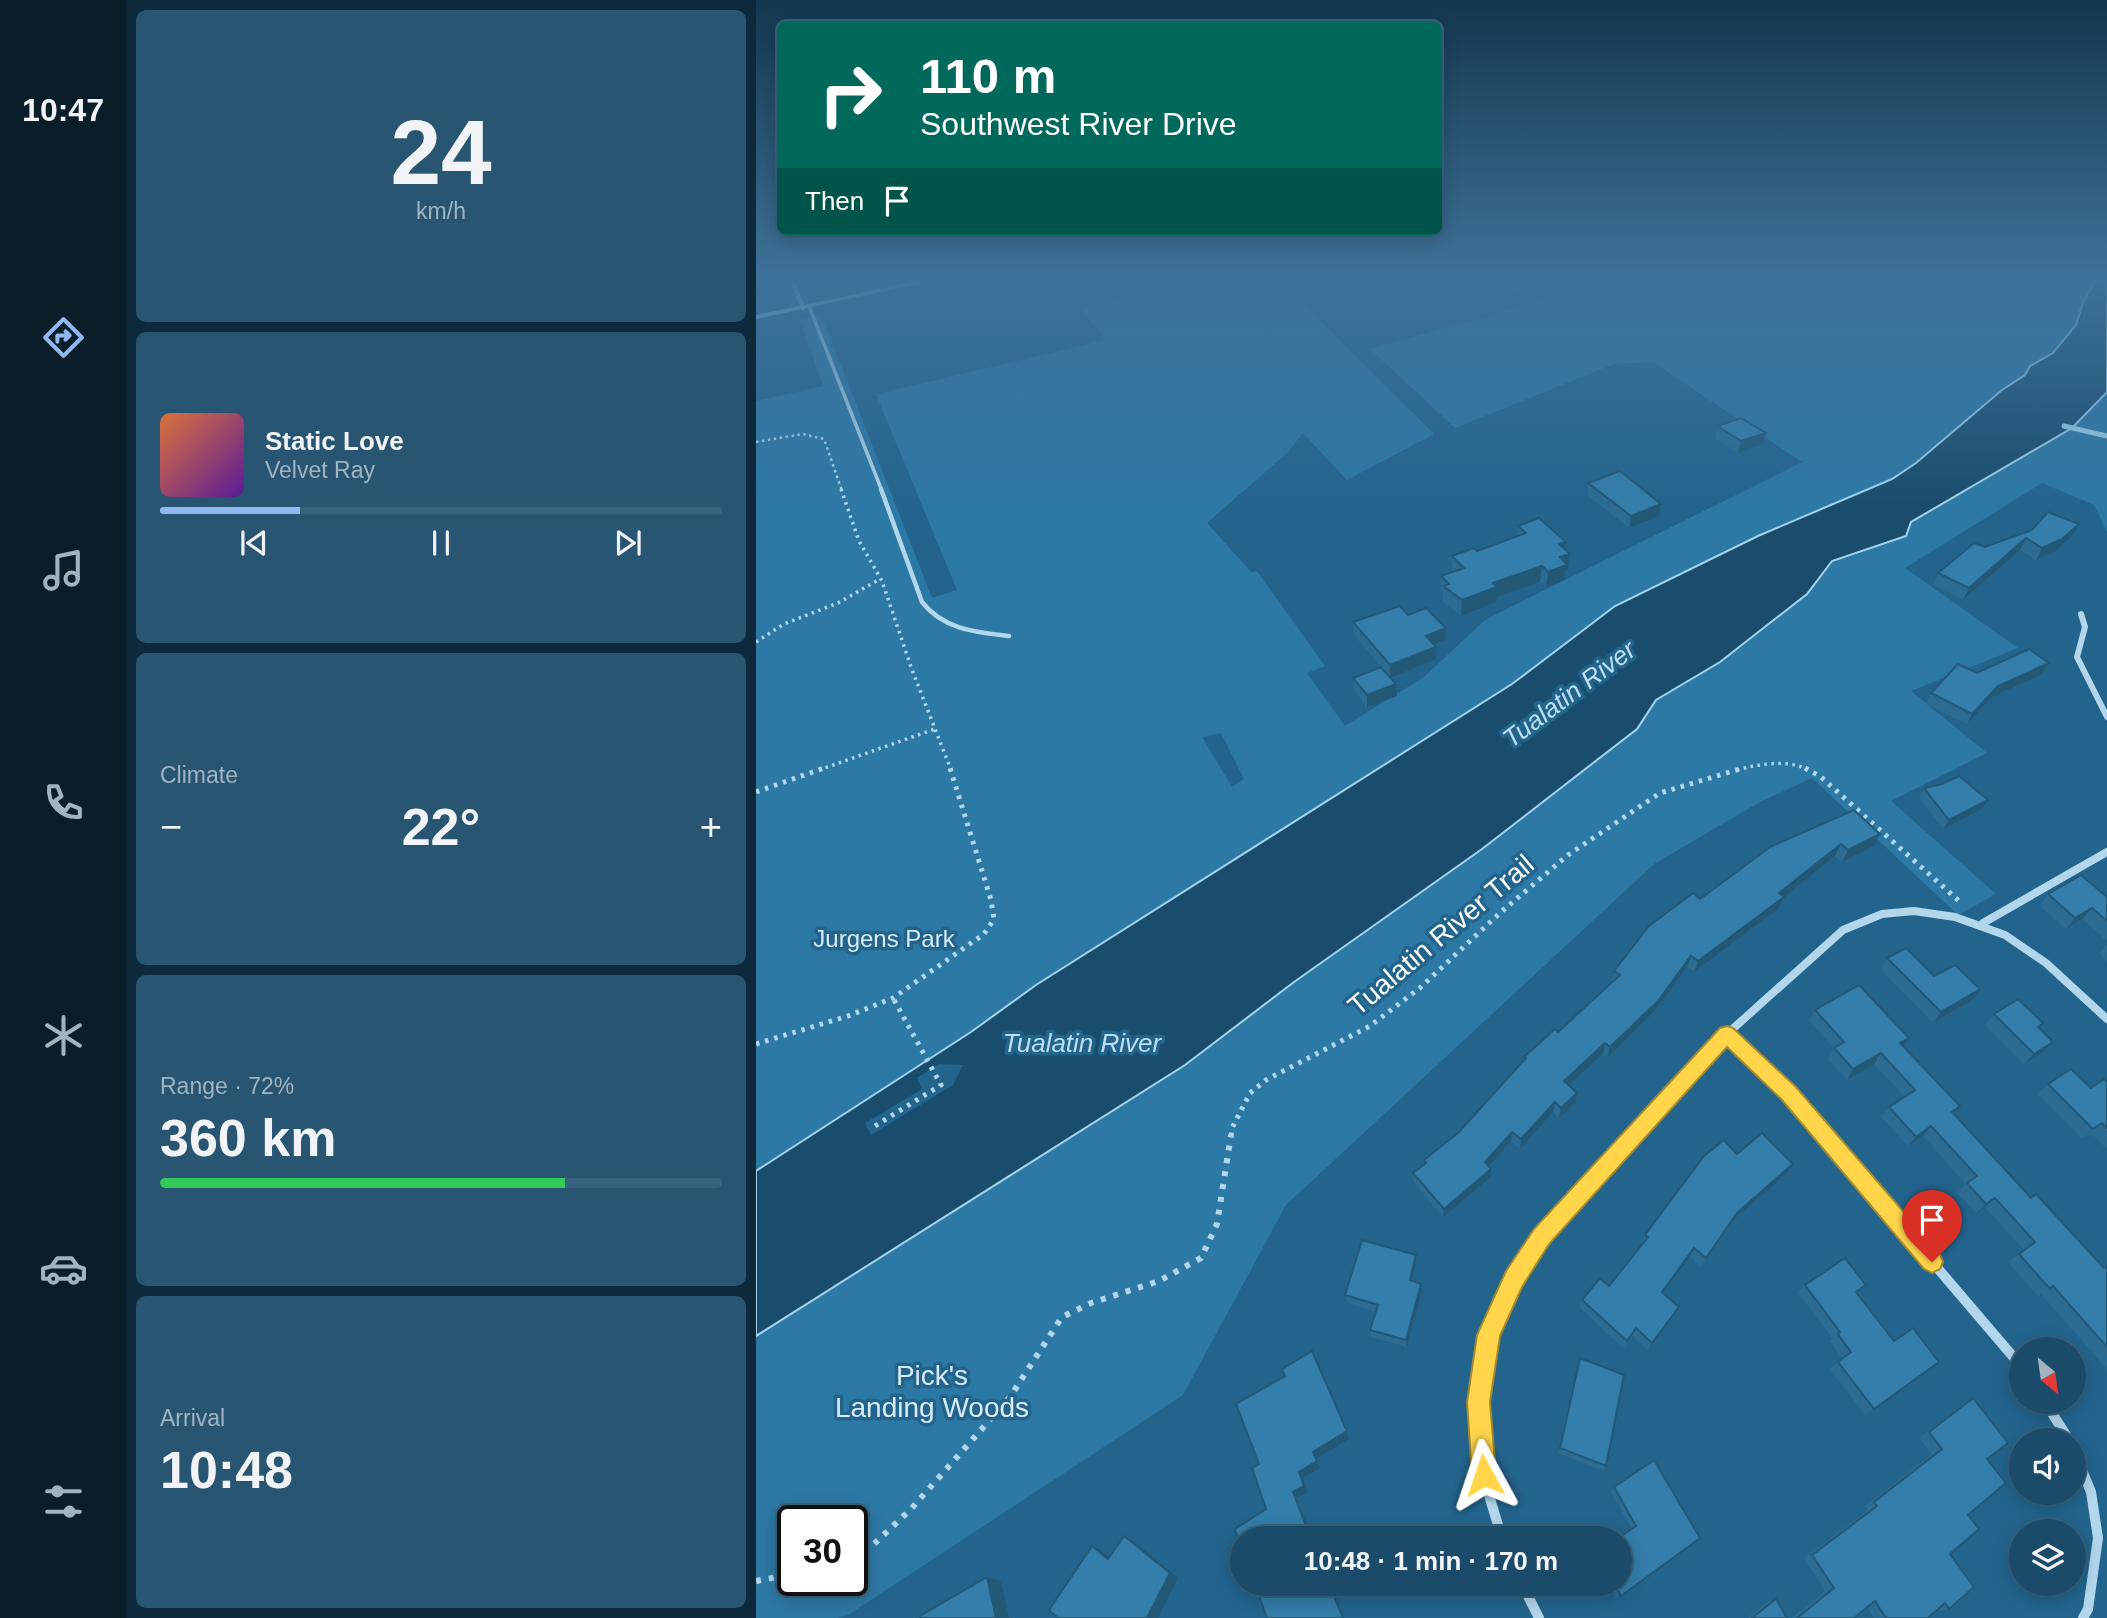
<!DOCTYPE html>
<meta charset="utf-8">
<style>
:root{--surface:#1a4b6a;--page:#275572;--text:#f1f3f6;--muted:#9fb3c1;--line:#38637e;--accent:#90b9f0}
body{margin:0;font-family:Arial,sans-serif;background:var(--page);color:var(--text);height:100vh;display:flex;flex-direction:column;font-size:26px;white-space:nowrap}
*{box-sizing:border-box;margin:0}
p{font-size:23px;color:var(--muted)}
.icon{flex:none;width:38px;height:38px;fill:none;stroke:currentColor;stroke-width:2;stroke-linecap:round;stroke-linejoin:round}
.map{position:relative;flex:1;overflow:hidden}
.details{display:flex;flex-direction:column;gap:10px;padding:10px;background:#0e293a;width:630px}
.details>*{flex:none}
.top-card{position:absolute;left:21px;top:21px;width:665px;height:214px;border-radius:10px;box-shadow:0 4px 18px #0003,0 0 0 2px var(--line);background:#00695c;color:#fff;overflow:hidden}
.needle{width:46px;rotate:151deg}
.fabs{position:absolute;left:1253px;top:1337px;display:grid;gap:14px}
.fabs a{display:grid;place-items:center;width:77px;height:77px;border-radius:50%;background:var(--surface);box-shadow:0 4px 18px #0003,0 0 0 2px var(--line);font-size:35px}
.speed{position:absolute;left:21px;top:1505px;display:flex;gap:14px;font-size:35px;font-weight:700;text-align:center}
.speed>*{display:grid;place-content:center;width:91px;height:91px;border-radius:50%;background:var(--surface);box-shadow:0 4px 18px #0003,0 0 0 2px var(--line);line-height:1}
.speed .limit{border:4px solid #111;border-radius:10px;background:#fff;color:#111}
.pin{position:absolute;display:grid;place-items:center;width:60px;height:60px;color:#fff;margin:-72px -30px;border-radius:50% 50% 50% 0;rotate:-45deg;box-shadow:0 0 7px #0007}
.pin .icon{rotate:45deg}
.me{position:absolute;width:77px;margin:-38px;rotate:355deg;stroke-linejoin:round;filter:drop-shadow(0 0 5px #0008)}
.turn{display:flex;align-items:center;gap:24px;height:147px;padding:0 28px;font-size:32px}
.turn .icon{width:91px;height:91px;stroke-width:2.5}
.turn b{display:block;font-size:49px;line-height:60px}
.then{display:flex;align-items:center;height:66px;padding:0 28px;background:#0003;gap:14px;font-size:26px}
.big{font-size:52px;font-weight:800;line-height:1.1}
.details .widget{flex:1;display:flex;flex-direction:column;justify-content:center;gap:10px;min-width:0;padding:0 24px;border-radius:10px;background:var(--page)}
.details .dial{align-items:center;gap:0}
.dial b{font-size:91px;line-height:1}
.song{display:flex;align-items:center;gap:21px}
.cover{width:84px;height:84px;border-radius:10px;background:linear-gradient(135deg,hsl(20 70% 55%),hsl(270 70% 35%))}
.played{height:7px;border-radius:4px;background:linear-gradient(90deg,var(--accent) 25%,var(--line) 25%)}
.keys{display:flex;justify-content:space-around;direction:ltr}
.heat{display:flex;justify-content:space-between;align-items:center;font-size:38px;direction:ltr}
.charge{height:10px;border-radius:5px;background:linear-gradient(90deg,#34c759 72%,var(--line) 0)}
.trip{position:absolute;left:474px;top:1526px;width:402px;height:70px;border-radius:35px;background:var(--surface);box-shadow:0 4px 18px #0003,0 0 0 2px var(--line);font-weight:800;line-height:70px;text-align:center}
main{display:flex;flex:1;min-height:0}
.menu{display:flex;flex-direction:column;width:126px;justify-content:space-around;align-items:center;background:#0a1e2a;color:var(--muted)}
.menu .icon{width:49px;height:49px}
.menu .active{color:var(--accent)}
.menu b{font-size:32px;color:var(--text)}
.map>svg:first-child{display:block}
.green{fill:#2d79a5;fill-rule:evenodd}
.water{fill:#194c6d;stroke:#a6d3ec;stroke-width:2}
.pier{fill:#23648d}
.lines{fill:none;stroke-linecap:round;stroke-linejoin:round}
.stream{stroke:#a6d3ec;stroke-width:5}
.path-far3{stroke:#b2d6eb;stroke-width:2.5;stroke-dasharray:2.5 3.5;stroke-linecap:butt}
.path-far2{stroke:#b2d6eb;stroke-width:3.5;stroke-dasharray:2.5 4.5;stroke-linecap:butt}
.path-far1{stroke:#b2d6eb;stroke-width:5;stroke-dasharray:3.5 6;stroke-linecap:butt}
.path{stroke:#b2d6eb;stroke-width:6;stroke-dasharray:5 8;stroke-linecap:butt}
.service-far1{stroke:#b2d6eb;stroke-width:3.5}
.service{stroke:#b2d6eb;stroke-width:4.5}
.minor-far3{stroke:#b2d6eb;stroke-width:4.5}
.minor-far2{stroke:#b2d6eb;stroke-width:6}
.minor-far1{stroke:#b2d6eb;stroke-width:8}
.minor{stroke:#b2d6eb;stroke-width:10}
.tertiary{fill:#b2d6eb;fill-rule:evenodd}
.wall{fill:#2c6c92}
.shaded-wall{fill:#245877}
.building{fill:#337eaa;stroke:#245877;stroke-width:2}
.route{fill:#ffd54a;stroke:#a68a30;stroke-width:2}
.labels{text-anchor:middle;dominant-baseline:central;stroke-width:7;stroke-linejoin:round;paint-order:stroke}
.park-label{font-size:24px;fill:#d7ecf8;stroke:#23648d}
.water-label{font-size:26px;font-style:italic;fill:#bedff2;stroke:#23648d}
.near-street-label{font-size:28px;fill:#fff;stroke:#23648d}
.near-park-label{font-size:28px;fill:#d7ecf8;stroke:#23648d}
</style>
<main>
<nav class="menu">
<b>10:47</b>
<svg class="icon active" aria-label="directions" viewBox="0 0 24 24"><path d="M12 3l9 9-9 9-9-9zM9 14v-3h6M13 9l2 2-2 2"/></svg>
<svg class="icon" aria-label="music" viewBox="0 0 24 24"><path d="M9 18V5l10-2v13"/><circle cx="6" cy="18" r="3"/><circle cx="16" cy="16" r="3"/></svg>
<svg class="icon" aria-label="phone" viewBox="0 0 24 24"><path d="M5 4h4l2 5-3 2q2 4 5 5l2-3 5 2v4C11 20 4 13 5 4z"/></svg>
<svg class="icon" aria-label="climate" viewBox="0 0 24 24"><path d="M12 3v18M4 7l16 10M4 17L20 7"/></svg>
<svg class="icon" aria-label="car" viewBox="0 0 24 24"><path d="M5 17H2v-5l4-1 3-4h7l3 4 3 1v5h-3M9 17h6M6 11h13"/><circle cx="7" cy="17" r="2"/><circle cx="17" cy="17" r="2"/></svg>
<svg class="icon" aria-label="filters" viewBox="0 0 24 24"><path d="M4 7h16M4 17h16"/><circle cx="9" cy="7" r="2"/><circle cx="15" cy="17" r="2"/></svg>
</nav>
<section class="details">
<div class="widget dial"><b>24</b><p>km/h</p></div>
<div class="widget">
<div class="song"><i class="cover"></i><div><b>Static Love</b><p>Velvet Ray</p></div></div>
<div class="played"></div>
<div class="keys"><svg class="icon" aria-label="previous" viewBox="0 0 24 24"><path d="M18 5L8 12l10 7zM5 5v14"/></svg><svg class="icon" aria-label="pause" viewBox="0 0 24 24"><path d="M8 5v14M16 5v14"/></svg><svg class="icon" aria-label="next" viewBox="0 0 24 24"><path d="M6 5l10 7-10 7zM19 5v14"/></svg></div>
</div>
<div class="widget"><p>Climate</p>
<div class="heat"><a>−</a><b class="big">22°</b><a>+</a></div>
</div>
<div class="widget"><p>Range · 72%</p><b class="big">360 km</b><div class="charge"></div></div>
<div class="widget"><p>Arrival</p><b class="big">10:48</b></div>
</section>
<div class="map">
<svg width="1351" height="1618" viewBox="0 0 1351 1618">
<rect width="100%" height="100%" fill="#23648d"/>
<g class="green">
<path d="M462 278H521L678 434 591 480 547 433 531 453 451 523 496 573 501 571 569 666 551 673 589 726 668 677 729 620 1046 462 897 362 858 364 699 428 614 349 867 278H1095L1129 297 1167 284 1170 278H1341L1328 300 1321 322 1297 353 1274 366 1269 375 1246 390 1160 463 1136 479 1002 536 859 606 756 684 280 985 215 1032 0 1171V401L67 386 43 318 65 314 176 598 201 590 120 394 350 340 325 309ZM465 733 488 779 476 787 446 737Z"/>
<polygon points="709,278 805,278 736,297"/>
<path d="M1351 392V532L1338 505 1286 483 1149 568 1262 648 1155 691 1231 753 1135 801 1240 894 1202 915 1056 778 1004 802 898 864 530 1205 427 1395 92 1615 81 1618H0V1336L429 1065 538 982 726 849 881 729 900 700 964 662 1051 594 1076 561 1150 536 1154 522 1343 401ZM37 1521H96V1580H37Z"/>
</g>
<polygon class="water" points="1341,278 1351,278 1351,392 1316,428 1155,522 1150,536 1076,561 1051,594 964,662 900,700 881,729 726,849 538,982 429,1065 0,1336 0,1171 215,1032 280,985 756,684 859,606 1002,536 1136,479 1160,463 1246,390 1269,375 1274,366 1297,353 1320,325 1328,300"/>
<polygon class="pier" points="182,1064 207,1065 197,1085 115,1135 109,1123 166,1089 161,1078"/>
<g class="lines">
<polyline class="stream" points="1308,426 1351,436"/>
<polyline class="path-far3" points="0,442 47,434 68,439 86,491"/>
<g class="path-far2">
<polyline points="85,489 103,541 126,581 155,667 195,770"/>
<polyline points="0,642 28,624 82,603 124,579"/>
<polyline points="63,770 179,729"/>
<path d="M981 770C1002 764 1033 759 1052 770"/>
</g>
<g class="path-far1">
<polyline points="1049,768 1065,777 1203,901"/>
<polyline points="0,792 68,768"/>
<polyline points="0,1044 92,1016 137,998 228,934 238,919 235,900 194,768"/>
<polyline points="119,1126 185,1085 137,998"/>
<polyline points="475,1136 476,1128 494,1093 510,1080 614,1026 665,987 745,912 812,855 904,793 987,768"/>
</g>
<g class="path">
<polyline points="96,1557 118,1544 155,1509 254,1397 306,1317 335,1303 403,1281 445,1258 461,1224 475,1135"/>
<polyline points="0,1581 37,1574"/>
</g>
<polyline class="service-far1" points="53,306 126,491"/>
<path class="service" d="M125 489 166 602C188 630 220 632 253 636"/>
<polyline class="minor-far3" points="35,278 47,308"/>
<polyline class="minor-far2" points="1325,614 1329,627 1321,657 1351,717"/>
<g class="minor-far1">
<polyline points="1227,923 1351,852"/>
<polyline points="971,1034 1033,1094 1069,1136"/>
<polyline points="877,1136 971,1034 1087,930 1126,914 1158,911 1199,917 1249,935 1290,963 1351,1019"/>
</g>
<g class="minor">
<polyline points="1068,1135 1265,1366"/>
<polyline points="1289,1402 1313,1440"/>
<polyline points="1318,1451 1335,1492 1342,1538 1332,1609 1327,1618"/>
<path d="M746 1538C740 1518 733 1497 728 1476 711 1392 734 1306 784 1238 812 1201 848 1169 879 1135"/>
<polyline points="766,1584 783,1618"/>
</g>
<polygon class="tertiary" points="175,278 189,278 0,319 0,315"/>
</g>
<g class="wall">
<polygon points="961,426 1010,433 1007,444 982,453 959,438"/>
<polygon points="832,483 903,516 873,528 831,495"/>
<polygon points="1323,524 1316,536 1300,551 1280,560 1264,550 1207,600 1177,585 1182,573 1229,547"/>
<polygon points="762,526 810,542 809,550 814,554 812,569 810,570 809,580 790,587 784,582 741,597 740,602 705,616 687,602 687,593 685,591 685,576 696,572 696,556 721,551 761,537"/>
<polygon points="652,615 690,640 678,645 680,659 635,677 640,684 641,696 611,707 598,690 597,678 625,667 598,635 597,622"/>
<polygon points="1293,663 1286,674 1236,697 1211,724 1170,704 1175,693 1221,673"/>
<polygon points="1168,788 1226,809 1187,829 1163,798"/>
<polygon points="1098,810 1118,846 1086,862 1079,856 1027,898 1023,908 938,972 931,967 898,1012 851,1058 847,1054 812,1085 819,1103 803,1118 797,1112 764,1149 755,1141 733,1167 735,1169 734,1178 687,1217 658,1182 657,1173 668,1165 668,1160 703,1132 768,1061 768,1057 802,1032 856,983 858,971 944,899"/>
<polygon points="1292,894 1351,897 1351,941 1326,919 1310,929 1284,906"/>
<polygon points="1351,944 1351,961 1343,953"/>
<polygon points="1131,958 1178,976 1216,1000 1177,1023 1125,970"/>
<polygon points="1059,1010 1147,1047 1197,1114 1275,1198 1348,1267 1351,1266 1351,1369 1285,1294 1282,1296 1252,1262 1268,1250 1229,1207 1220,1213 1201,1193 1210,1184 1167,1136 1152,1146 1125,1117 1133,1107 1149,1097 1118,1064 1091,1080 1072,1059 1078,1048 1053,1021"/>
<polygon points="1238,1014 1283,1028 1297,1042 1288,1052 1268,1064 1229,1025"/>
<polygon points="1351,1082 1351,1149 1335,1133 1326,1138 1282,1094 1292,1084 1335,1088"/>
<polygon points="981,1154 1037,1164 1031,1173 975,1222 945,1266 934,1257 907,1292 919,1314 892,1350 876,1336 867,1348 823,1307 826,1300 853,1286 886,1244 889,1235"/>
<polygon points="660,1255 660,1263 656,1281 665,1284 666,1292 651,1347 615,1337 614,1330 620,1312 591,1303 589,1295"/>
<polygon points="1049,1285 1101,1294 1138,1341 1183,1362 1109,1415 1074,1369 1086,1359 1074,1341 1077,1339 1042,1293"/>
<polygon points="824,1358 850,1466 847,1471 802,1453 822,1365"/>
<polygon points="1217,1398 1231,1459 1212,1515 1194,1554 1193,1609 1182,1611 1181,1610 1172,1618 1118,1618 1111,1607 1098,1618 1036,1618 1069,1591 1048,1558 1112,1510 1109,1506 1176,1454 1163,1438 1206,1405"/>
<polygon points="858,1487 944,1538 860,1598 853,1584 864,1584 876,1529 854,1491"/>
<polygon points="1020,1599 1031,1618 991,1618 1012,1602"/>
</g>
<g class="shaded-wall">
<polygon points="75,278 106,278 107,281 78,287"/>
<polygon points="0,282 6,299 0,300"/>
<polygon points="1010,433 1007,444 982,453 985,441"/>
<polygon points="905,504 903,516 873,528 875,516"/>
<polygon points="1323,524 1316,536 1300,551 1280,560 1286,548"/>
<polygon points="1270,538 1264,550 1207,600 1213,588"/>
<polygon points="810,542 809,556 814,554 812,569 810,570 809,580 790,587 792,572 803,544"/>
<polygon points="786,566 784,582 741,597 740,602 705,616 706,600 737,583"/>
<polygon points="690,628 690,640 670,648 670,636"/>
<polygon points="680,647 680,659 634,678 634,665"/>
<polygon points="1293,663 1286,674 1236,697 1211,724 1216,714 1242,686"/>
<polygon points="640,684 641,696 611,707 611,695"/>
<polygon points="1232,800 1226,809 1187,829 1193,820"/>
<polygon points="1124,834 1118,846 1086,862 1092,850"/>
<polygon points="1085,844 1079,856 1027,898 1023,908 938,972 942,961 1023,893"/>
<polygon points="1336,908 1326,919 1310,929 1319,918"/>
<polygon points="935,956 931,967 898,1012 851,1058 854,1047"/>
<polygon points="1224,989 1216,1000 1177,1023 1185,1012"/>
<polygon points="1153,1038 1146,1048 1144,1043"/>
<polygon points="1297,1042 1288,1052 1268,1064 1278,1054"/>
<polygon points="849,1043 847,1054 806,1091 808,1081"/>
<polygon points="1125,1053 1118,1064 1091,1080 1097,1069"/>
<polygon points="821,1093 819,1103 803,1118 805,1108"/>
<polygon points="799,1102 797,1112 764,1149 765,1139"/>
<polygon points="1175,1126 1167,1136 1152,1146 1160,1137"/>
<polygon points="756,1132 755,1141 728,1172 729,1162"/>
<polygon points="1037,1164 1031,1173 975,1222 945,1266 981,1213"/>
<polygon points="735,1169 734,1178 687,1217 688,1209"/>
<polygon points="1239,1198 1229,1207 1220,1213 1230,1204"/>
<polygon points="938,1248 934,1257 902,1299 906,1292"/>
<polygon points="660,1255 660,1263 654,1288 654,1280"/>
<polygon points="665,1284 666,1292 651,1347 650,1340"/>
<polygon points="923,1307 919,1314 892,1350 896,1343"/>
<polygon points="591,1431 593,1439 560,1459 557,1452"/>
<polygon points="561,1461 564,1468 547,1478 552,1492 540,1498 557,1538 555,1538 537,1492 543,1472"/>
<polygon points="368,1536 378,1541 422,1578 402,1618 391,1618"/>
<polygon points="336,1546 346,1551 362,1564 352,1559"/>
<polygon points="231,1577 245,1581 253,1618 240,1618"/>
<polygon points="573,1584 575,1584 588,1618 587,1618"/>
</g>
<g class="building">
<polygon points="985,418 1010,433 985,441 961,426"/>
<polygon points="864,471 905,504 875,516 832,483"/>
<polygon points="1292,512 1323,524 1306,539 1286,548 1270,538 1213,588 1182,573 1218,543 1229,547 1276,530"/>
<polygon points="783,518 810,542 803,544 814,554 804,557 811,565 792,572 786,566 737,583 741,587 706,600 687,586 693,584 685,576 708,568 696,556 718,548 721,551 770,533 762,526"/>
<polygon points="644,606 652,615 670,608 690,628 670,636 680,647 634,665 597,622"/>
<polygon points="1273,649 1293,663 1242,686 1216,714 1175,693 1202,664 1221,673"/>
<polygon points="625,667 640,684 611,695 597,678"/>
<polygon points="1203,776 1232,800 1193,820 1168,788 1186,784"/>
<polygon points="1098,810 1124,834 1092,850 1085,844 1023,893 1028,897 942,961 935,956 902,1001 854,1047 849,1043 808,1081 821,1093 805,1108 799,1102 765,1139 756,1132 729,1162 735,1169 688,1209 657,1173 670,1163 668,1160 703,1132 770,1058 768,1057 799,1029 802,1032 864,975 858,971 893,926 937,893 944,899 1014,847"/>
<polygon points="1325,875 1351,897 1351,921 1336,908 1319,918 1292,894"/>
<polygon points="1150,948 1178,976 1199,965 1224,989 1185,1012 1131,958"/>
<polygon points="1103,985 1153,1038 1144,1043 1204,1106 1196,1112 1275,1198 1280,1194 1348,1268 1351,1266 1351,1347 1297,1286 1294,1289 1263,1254 1279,1242 1239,1198 1230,1204 1211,1183 1221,1176 1175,1126 1160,1137 1133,1107 1159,1090 1125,1053 1097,1069 1078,1048 1088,1042 1059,1010"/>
<polygon points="1262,999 1287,1023 1282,1027 1297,1042 1278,1054 1238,1014"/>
<polygon points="1315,1069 1335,1088 1348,1079 1351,1082 1351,1128 1346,1123 1337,1129 1292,1084"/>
<polygon points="1006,1133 1037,1164 981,1213 950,1258 938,1248 906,1292 923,1307 896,1343 880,1328 871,1341 826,1300 844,1278 853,1286 892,1237 889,1235 948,1156 968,1140 981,1154"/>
<polygon points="606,1240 660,1255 654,1280 665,1284 650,1340 614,1330 622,1305 589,1295"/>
<polygon points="1089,1258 1110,1285 1100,1292 1138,1341 1157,1328 1183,1362 1118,1409 1082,1362 1095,1352 1082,1334 1084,1332 1049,1285"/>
<polygon points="556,1351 591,1431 557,1452 561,1461 543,1472 548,1486 537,1492 555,1538 486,1538 486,1551 479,1529 510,1509 496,1468 503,1464 480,1404 529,1376 526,1369"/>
<polygon points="824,1358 868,1375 850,1466 804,1448"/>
<polygon points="1217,1398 1252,1443 1231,1459 1250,1483 1212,1515 1223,1529 1194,1554 1218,1587 1193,1609 1189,1603 1172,1618 1130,1618 1119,1601 1098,1618 1041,1618 1078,1588 1056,1555 1121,1506 1118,1502 1186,1449 1173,1432"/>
<polygon points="898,1460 944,1538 865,1596 858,1584 864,1584 864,1538 862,1538 880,1526 858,1487"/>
<polygon points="368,1536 414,1573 391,1618 302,1618 293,1610 336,1546 352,1559"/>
<polygon points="231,1577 240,1618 164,1618 164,1616"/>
<polygon points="499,1584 573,1584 587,1618 511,1618"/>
<polygon points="1020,1599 1031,1618 996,1618"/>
</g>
<linearGradient id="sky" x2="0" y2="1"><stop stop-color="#13374e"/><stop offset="0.55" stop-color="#3f729a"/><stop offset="1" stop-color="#3f729a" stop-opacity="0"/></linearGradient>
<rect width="1351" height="505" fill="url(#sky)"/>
<polygon class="route" points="971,1026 977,1028 1040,1087 1184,1254 1187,1262 1184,1269 1176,1273 1168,1269 1026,1100 971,1047 793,1244 766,1287 744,1336 734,1402 740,1475 737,1484 728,1488 719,1484 716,1475 711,1402 721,1335 750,1271 778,1229 964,1028"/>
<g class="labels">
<g class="park-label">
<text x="128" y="938">Jurgens Park</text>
</g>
<g class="water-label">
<text transform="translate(813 694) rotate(-37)">Tualatin River</text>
<text x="326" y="1043">Tualatin River</text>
</g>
<g class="near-street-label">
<text transform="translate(685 935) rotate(-40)">Tualatin River Trail</text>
</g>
<g class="near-park-label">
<text x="176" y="1375">Pick's<tspan x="176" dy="32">Landing Woods</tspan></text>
</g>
</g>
</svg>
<div class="fabs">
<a><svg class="needle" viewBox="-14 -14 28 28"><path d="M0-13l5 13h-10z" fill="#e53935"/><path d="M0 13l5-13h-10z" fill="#9fb3c1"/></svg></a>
<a><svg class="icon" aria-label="sound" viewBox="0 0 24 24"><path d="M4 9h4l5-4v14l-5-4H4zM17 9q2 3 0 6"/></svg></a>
<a><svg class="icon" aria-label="layers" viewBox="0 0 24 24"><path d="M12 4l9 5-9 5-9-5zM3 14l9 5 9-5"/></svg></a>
</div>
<div class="speed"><div class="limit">30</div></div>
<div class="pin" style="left:1176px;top:1262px;background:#d93025"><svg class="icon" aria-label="arrive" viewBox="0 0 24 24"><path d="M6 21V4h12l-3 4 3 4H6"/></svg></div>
<svg class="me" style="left:728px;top:1475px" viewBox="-20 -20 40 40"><path d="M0-17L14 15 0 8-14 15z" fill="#ffd54a" stroke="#fff" stroke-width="4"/></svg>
<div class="trip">10:48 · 1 min · 170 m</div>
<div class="top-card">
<div class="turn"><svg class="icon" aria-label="right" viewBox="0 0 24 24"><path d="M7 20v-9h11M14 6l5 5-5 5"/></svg><div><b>110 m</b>Southwest River Drive</div></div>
<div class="then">Then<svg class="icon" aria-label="arrive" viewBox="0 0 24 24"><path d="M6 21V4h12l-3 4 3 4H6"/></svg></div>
</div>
</div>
</main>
